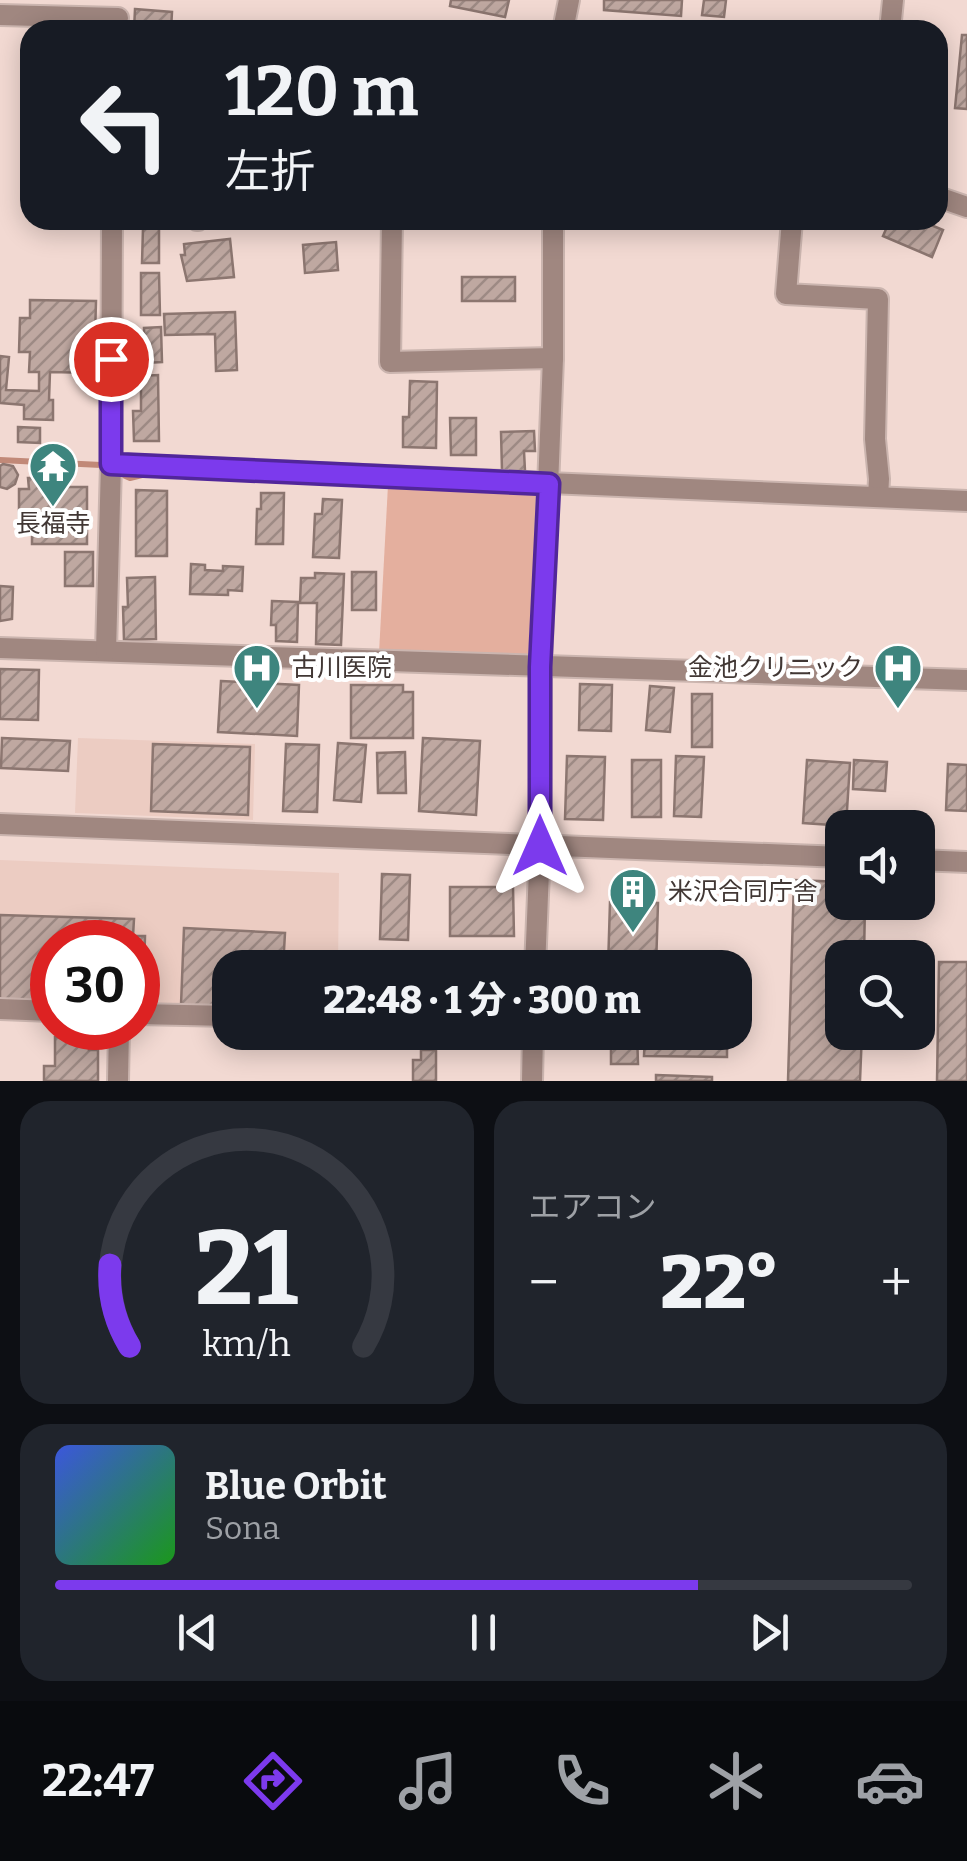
<!DOCTYPE html>
<html lang="ja">
<meta charset="utf-8">
<style>
:root{--surface:#171b24;--page:#20242c;--text:#f1f3f6;--muted:#9ea1a6;--line:#363941;--accent:#7c3aed}
body{margin:0;font-family:Bitter,"Noto Sans JP",serif;background:var(--page);color:var(--text);height:100vh;display:flex;flex-direction:column;font-size:38px;white-space:nowrap}
*{box-sizing:border-box;margin:0}
p{font-size:32px;color:var(--muted)}
.icon{flex:none;width:55px;height:55px;fill:none;stroke:currentColor;stroke-width:2;stroke-linecap:round;stroke-linejoin:round}
.map{position:relative;height:1081px;overflow:hidden}
.details{display:flex;flex-direction:column;gap:20px;padding:20px;background:#0d0f14;flex:1}
.details>*{flex:none}
.guide{position:absolute;left:20px;top:20px;width:928px;height:210px;border-radius:30px;box-shadow:0 5px 25px #0003;background:#171b24;color:var(--text);overflow:hidden}
.fabs{position:absolute;left:825px;top:810px;display:grid;gap:20px}
.fabs a{display:grid;place-items:center;width:110px;height:110px;border-radius:20px;background:var(--surface);box-shadow:0 5px 25px #0003;font-size:50px}
.speed{position:absolute;left:30px;top:920px;display:flex;gap:20px;font-size:50px;font-weight:700;text-align:center}
.speed>*{display:grid;place-content:center;width:130px;height:130px;border-radius:50%;background:var(--surface);box-shadow:0 5px 25px #0003;line-height:1}
.speed .limit{border:15px solid #d22;background:#fff;color:#111}
.pin{position:absolute;display:grid;place-items:center;width:85px;height:85px;color:#fff;margin:-42px;border:5px solid #fff;border-radius:50%;box-shadow:0 2px 10px #0007}
.me{position:absolute;width:110px;margin:-55px;rotate:0deg;stroke-linejoin:round;filter:drop-shadow(0 0 8px #0008)}
.turn{display:flex;align-items:center;gap:35px;height:210px;padding:0 40px;font-size:45px}
.turn .icon{width:130px;height:130px;stroke-width:2.5}
.turn b{display:block;font-size:70px;line-height:85px}
.big{font-size:75px;font-weight:800;line-height:1.1}
.details .tile{flex:1;display:flex;flex-direction:column;justify-content:center;gap:15px;min-width:0;padding:0 35px;border-radius:30px;background:var(--page)}
.details .dial{align-items:center;gap:0}
.dial svg{height:260px;overflow:visible;fill:none;stroke:var(--line);stroke-width:7;stroke-linecap:round;text-anchor:middle}
.dial text{fill:var(--text);stroke:none}
.song{display:flex;align-items:center;gap:30px}
.cover{width:120px;height:120px;border-radius:15px;background:linear-gradient(135deg,hsl(230 70% 55%),hsl(120 70% 35%))}
.played{height:10px;border-radius:5px;background:linear-gradient(90deg,var(--accent) 75%,var(--line) 75%)}
.keys{display:flex;justify-content:space-around;direction:ltr}
.heat{display:flex;justify-content:space-between;align-items:center;font-size:55px;direction:ltr}
.details .tiles{flex:1;display:grid;gap:20px;grid-template-columns:1fr 1fr}
.tile:last-child{grid-column:span 2}
.trip{position:absolute;left:212px;top:950px;width:540px;height:100px;border-radius:30px;background:var(--surface);box-shadow:0 5px 25px #0003;font-weight:800;line-height:100px;text-align:center}
.tab-bar{display:flex;height:160px;justify-content:space-around;align-items:center;background:#090b0e;color:var(--muted)}
.tab-bar .icon{width:70px;height:70px}
.tab-bar .selected{color:var(--accent)}
.tab-bar b{font-size:45px;color:var(--text)}
.map>svg:first-child{display:block}
.built{fill:#ecccc2}
.park{fill:#e4af9e}
.lines{fill:none;stroke-linecap:round;stroke-linejoin:round}
.stream{stroke:#c18978;stroke-width:6}
.building{fill:url(#building-hatch);stroke:#8c7670;stroke-width:2.5}
.minor-casing{stroke:#cbb5af;stroke-width:24}
.tertiary-casing{stroke:#cbb5af;stroke-width:24}
.minor{stroke:#a08780;stroke-width:20}
.tertiary{stroke:#a08780;stroke-width:20}
.route-casing{stroke:#51269a;stroke-width:25}
.route{stroke:#7c3aed;stroke-width:18}
.labels{text-anchor:middle;dominant-baseline:central;stroke-width:8;stroke-linejoin:round;paint-order:stroke}
.poi-label{font-size:25px;fill:#413734;stroke:#fff;text-anchor:start}
</style>
<div class="map">
<svg width="967" height="1081" viewBox="0 0 967 1081">
<defs>
<pattern id="building-hatch" width="6" height="6" patternUnits="userSpaceOnUse" patternTransform="scale(2.5)"><rect width="6" height="6" fill="#bfa8a1"/><path d="M-1 1l2-2M0 6l6-6M5 7l2-2" fill="none" stroke="#9d8a84"/></pattern>
</defs>
<rect width="100%" height="100%" fill="#f2d9d2"/>
<g class="built">
<polygon points="78,738 255,744 253,820 75,813"/>
<polygon points="0,860 339,873 338,967 230,968 230,1011 138,1008 138,942 52,942 52,1005 0,1004"/>
</g>
<polygon class="park" points="388,485 538,490 528,660 379,653"/>
<g class="lines">
<polyline class="stream" points="0,460 101,465 130,478 146,474"/>
</g>
<g class="building">
<polygon points="451,0 509,0 505,17 450,6"/>
<polygon points="604,0 682,0 681,16 604,10"/>
<polygon points="704,0 726,0 724,17 702,15"/>
<polygon points="135,9 172,12 171,30 134,30"/>
<polygon points="962,35 967,35 967,109 955,108"/>
<polygon points="890,220 919,220 943,230 932,257 883,236"/>
<polygon points="143,228 159,228 159,263 142,263"/>
<polygon points="230,239 234,277 187,281 181,255 185,255 184,244"/>
<polygon points="336,242 338,270 305,273 303,245"/>
<polygon points="141,273 159,273 160,315 141,315"/>
<rect x="462" y="277" width="53" height="24"/>
<polygon points="30,300 96,301 94,373 50,372 49,400 53,400 53,420 24,419 24,405 0,403 0,356 9,357 6,390 39,391 39,372 29,372 30,352 19,352 20,318 30,318"/>
<polygon points="235,312 237,370 216,371 215,334 165,335 164,314"/>
<polygon points="161,327 162,362 145,363 144,328"/>
<polygon points="158,375 159,441 134,441 133,411 141,411 141,376"/>
<polygon points="410,381 437,382 436,448 403,447 403,417 409,417"/>
<polygon points="450,418 476,418 476,455 451,455"/>
<polygon points="18,427 40,428 40,443 18,442"/>
<polygon points="534,431 535,451 524,451 525,471 502,471 501,432"/>
<polygon points="3,464 13,466 18,475 15,484 7,489 0,487 0,466"/>
<polygon points="28,478 48,478 48,487 87,487 87,544 32,544 32,528 19,527 19,489 29,489"/>
<polygon points="136,490 167,491 167,556 136,556"/>
<polygon points="261,493 284,493 283,544 256,544 257,509 261,509"/>
<polygon points="323,499 342,500 339,558 313,557 315,514 322,514"/>
<rect x="65" y="552" width="28" height="34"/>
<polygon points="191,564 205,565 205,570 223,571 223,566 243,567 242,591 228,590 228,595 190,594"/>
<rect x="352" y="572" width="24" height="38"/>
<polygon points="315,573 344,574 341,645 316,644 317,603 300,603 301,578 315,578"/>
<polygon points="155,577 156,639 124,640 123,607 128,607 127,578"/>
<polygon points="0,586 13,587 12,619 0,621"/>
<polygon points="272,601 298,602 297,642 276,641 276,625 271,625"/>
<polygon points="0,669 39,670 38,720 0,719"/>
<polygon points="221,681 299,685 297,736 218,732"/>
<polygon points="580,684 612,685 611,731 579,730"/>
<polygon points="351,685 403,685 403,692 413,692 413,738 351,738"/>
<polygon points="650,686 674,688 670,732 646,730"/>
<rect x="692" y="694" width="20" height="53"/>
<polygon points="2,738 70,741 68,771 1,768"/>
<polygon points="423,738 480,741 476,815 419,811"/>
<polygon points="338,743 366,745 361,802 334,800"/>
<polygon points="153,744 250,747 248,815 151,811"/>
<polygon points="286,744 319,745 317,812 283,811"/>
<polygon points="405,752 406,793 378,793 377,753"/>
<polygon points="567,756 605,757 603,820 565,819"/>
<polygon points="676,756 704,757 701,817 674,816"/>
<rect x="632" y="760" width="29" height="57"/>
<polygon points="807,760 850,763 846,826 803,823"/>
<polygon points="854,760 887,762 885,791 853,789"/>
<polygon points="948,764 967,765 967,811 946,810"/>
<polygon points="382,874 410,875 408,940 380,939"/>
<polygon points="794,880 842,882 842,902 865,902 864,958 842,958 842,1032 862,1032 860,1081 788,1081"/>
<polygon points="450,887 513,887 514,936 450,936"/>
<polygon points="610,902 658,903 656,968 608,968"/>
<polygon points="0,915 134,919 133,936 145,936 143,1004 138,1004 138,942 52,942 52,1002 0,1000"/>
<polygon points="184,928 285,933 283,968 230,968 230,1007 181,1005"/>
<polygon points="939,962 967,962 967,1081 937,1081"/>
<polygon points="73,1028 89,1028 89,1050 98,1050 98,1081 44,1081 44,1066 55,1066 55,1037 73,1037"/>
<polygon points="611,1032 637,1032 638,1064 611,1064"/>
<polygon points="645,1032 727,1032 727,1057 644,1056"/>
<polygon points="421,1050 436,1050 436,1081 413,1081 413,1060 421,1060"/>
<polygon points="656,1075 712,1077 712,1081 656,1081"/>
</g>
<g class="lines">
<g class="minor-casing">
<g id="minor">
<polyline points="0,15 118,18"/>
<polyline points="563,30 569,0"/>
<polyline points="890,30 893,0"/>
<polyline points="938,197 967,207"/>
<polyline points="197,220 198,220"/>
<polyline points="392,220 390,362 553,358"/>
<polyline points="792,220 786,294 878,299 875,439 879,479 878,497"/>
<polyline points="111,464 967,501"/>
<polyline points="0,648 967,680"/>
<polyline points="106,651 111,464 112,220"/>
<polyline points="535,968 540,846 541,667 553,358 553,220"/>
<polyline points="0,1009 52,1011"/>
<polyline points="138,1014 230,1016"/>
<polyline points="118,1081 119,1028"/>
<polyline points="532,1081 533,1032"/>
</g>
</g>
<g class="tertiary-casing">
<g id="tertiary">
<polyline points="0,824 842,857"/>
<polyline points="918,860 967,862"/>
</g>
</g>
<use href="#minor" class="minor"/>
<use href="#tertiary" class="tertiary"/>
</g>
<g class="lines">
<g class="route-casing">
<polyline id="route" points="111,359 111,464 549,484 540,667 540,846"/>
</g>
<use href="#route" class="route"/>
</g>
<defs>
<g id="temple-pin" transform="scale(2.5)"><path d="M0 17L-7.5 6A9.5 9.5 0 1 1 7.5 6Z" fill="#3e857e" stroke="#fff"/><path d="M0-6L5-2H3V0L6.5 2.5H4V6H1.5V3h-3V6H-4V2.5H-6.5L-3 0V-2H-5Z" fill="#fff"/></g>
<g id="hospital-pin" transform="scale(2.5)"><path d="M0 17L-7.5 6A9.5 9.5 0 1 1 7.5 6Z" fill="#3e857e" stroke="#fff"/><path d="M-5-5h3v3.5h4V-5h3V5h-3V1.5h-4V5h-3Z" fill="#fff"/></g>
<g id="building-pin" transform="scale(2.5)"><path d="M0 17L-7.5 6A9.5 9.5 0 1 1 7.5 6Z" fill="#3e857e" stroke="#fff"/><path d="M-4-6H4V6H1V3H-1V6H-4ZM-2.5-4.3h1.7v1.8h-1.7ZM.8-4.3h1.7v1.8H.8ZM-2.5-1h1.7V.8h-1.7ZM.8-1h1.7V.8H.8Z" fill="#fff"/></g>
</defs>
<g fill-rule="evenodd">
<use href="#temple-pin" x="53" y="466"/>
<use href="#hospital-pin" x="257" y="668"/>
<use href="#hospital-pin" x="898" y="668"/>
<use href="#building-pin" x="633" y="892"/>
</g>
<g class="labels">
<g class="poi-label">
<text x="53" y="524" text-anchor="middle">長福寺</text>
<text x="292" y="668">古川医院</text>
<text x="863" y="668" text-anchor="end">金池クリニック</text>
<text x="668" y="892">米沢合同庁舎</text>
</g>
</g>
</svg>
<div class="fabs">
<a><svg class="icon" aria-label="sound" viewBox="0 0 24 24"><path d="M4 9h4l5-4v14l-5-4H4zM17 9q2 3 0 6"/></svg></a>
<a><svg class="icon" aria-label="search" viewBox="0 0 24 24"><circle cx="10" cy="10" r="6"/><path d="M15 15l6 6"/></svg></a>
</div>
<div class="speed"><div class="limit">30</div></div>
<div class="pin" style="left:111px;top:359px;background:#d93025"><svg class="icon" aria-label="arrive" viewBox="0 0 24 24"><path d="M6 21V4h12l-3 4 3 4H6"/></svg></div>
<svg class="me" style="left:540px;top:846px" viewBox="-20 -20 40 40"><path d="M0-17L14 15 0 8-14 15z" fill="#7c3aed" stroke="#fff" stroke-width="4"/></svg>
<div class="trip">22:48 · 1 分 · 300 m</div>
<div class="guide">
<div class="turn"><svg class="icon" aria-label="left" viewBox="0 0 24 24"><path d="M17 20v-9H6M10 6l-5 5 5 5"/></svg><div><b>120 m</b>左折</div></div>
</div>
</div>
<section class="details">
<div class="tiles">
<div class="tile dial"><svg viewBox="0 0 100 80">
<path d="M14 69A42 42 0 1 1 86 69"/>
<path d="M14 69A42 42 0 0 1 8 44" stroke="#7c3aed"/>
<text x="50" y="56" font-size="32" font-weight="700">21</text>
<text x="50" y="72" font-size="11">km/h</text>
</svg></div>
<div class="tile"><p>エアコン</p>
<div class="heat"><a>−</a><b class="big">22°</b><a>+</a></div>
</div>
<div class="tile">
<div class="song"><i class="cover"></i><div><b>Blue Orbit</b><p>Sona</p></div></div>
<div class="played"></div>
<div class="keys"><svg class="icon" aria-label="previous" viewBox="0 0 24 24"><path d="M18 5L8 12l10 7zM5 5v14"/></svg><svg class="icon" aria-label="pause" viewBox="0 0 24 24"><path d="M8 5v14M16 5v14"/></svg><svg class="icon" aria-label="next" viewBox="0 0 24 24"><path d="M6 5l10 7-10 7zM19 5v14"/></svg></div>
</div>
</div>
</section>
<nav class="tab-bar">
<b>22:47</b>
<svg class="icon selected" aria-label="directions" viewBox="0 0 24 24"><path d="M12 3l9 9-9 9-9-9zM9 14v-3h6M13 9l2 2-2 2"/></svg>
<svg class="icon" aria-label="music" viewBox="0 0 24 24"><path d="M9 18V5l10-2v13"/><circle cx="6" cy="18" r="3"/><circle cx="16" cy="16" r="3"/></svg>
<svg class="icon" aria-label="phone" viewBox="0 0 24 24"><path d="M5 4h4l2 5-3 2q2 4 5 5l2-3 5 2v4C11 20 4 13 5 4z"/></svg>
<svg class="icon" aria-label="climate" viewBox="0 0 24 24"><path d="M12 3v18M4 7l16 10M4 17L20 7"/></svg>
<svg class="icon" aria-label="car" viewBox="0 0 24 24"><path d="M5 17H2v-5l4-1 3-4h7l3 4 3 1v5h-3M9 17h6M6 11h13"/><circle cx="7" cy="17" r="2"/><circle cx="17" cy="17" r="2"/></svg>
</nav>
